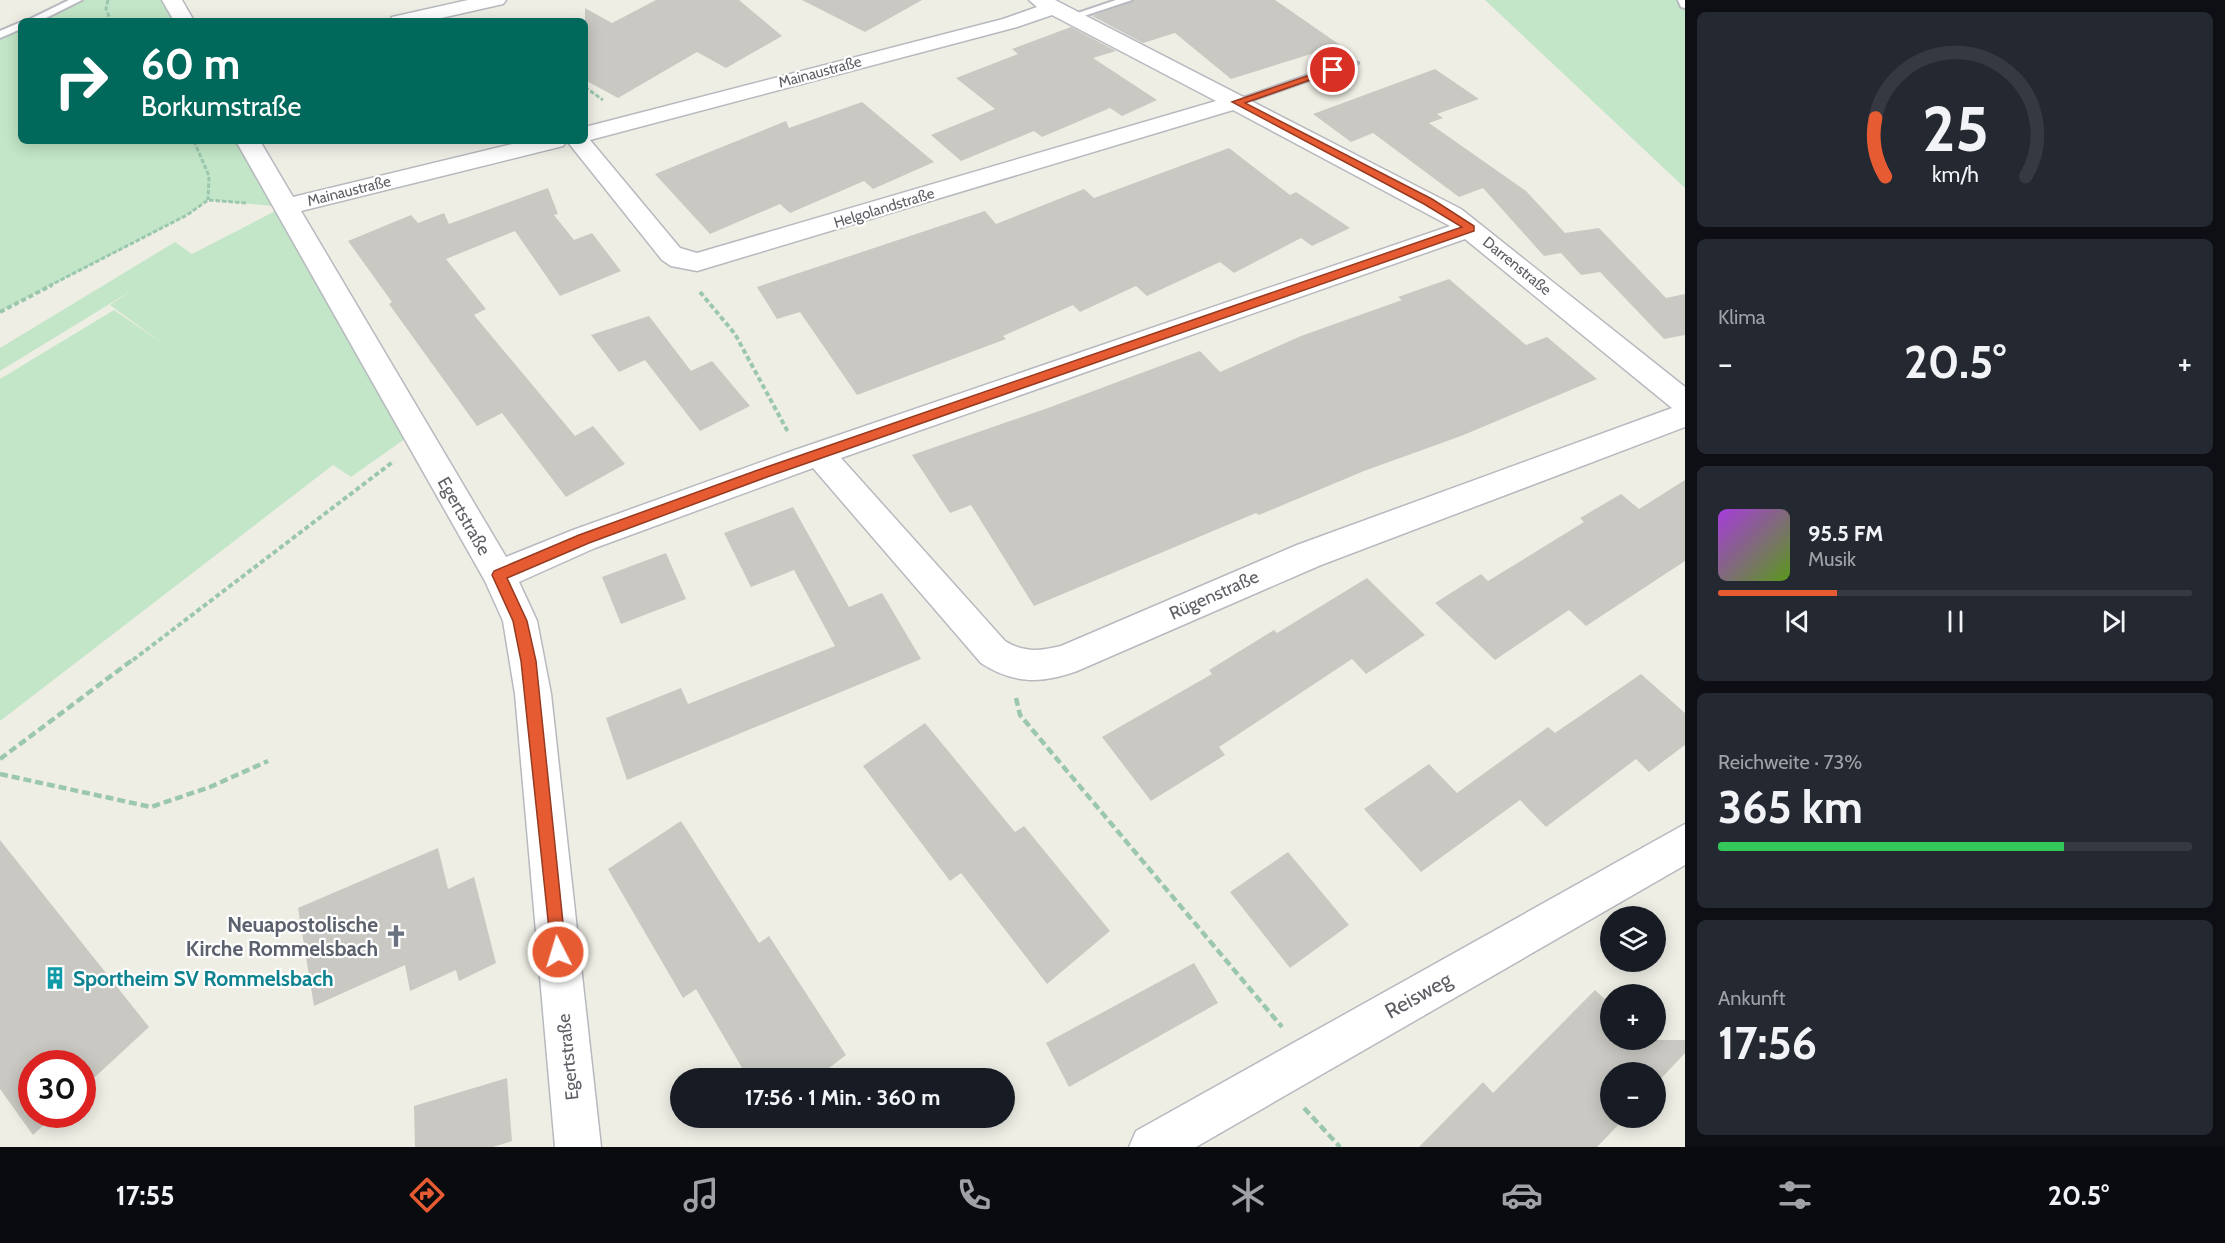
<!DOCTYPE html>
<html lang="de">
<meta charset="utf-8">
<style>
:root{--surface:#171b24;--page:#242831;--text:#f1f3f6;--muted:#9ea1a6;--line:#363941;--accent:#e75b33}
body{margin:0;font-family:Cabin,sans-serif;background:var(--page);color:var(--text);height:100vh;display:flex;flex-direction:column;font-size:22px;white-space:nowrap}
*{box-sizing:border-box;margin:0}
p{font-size:20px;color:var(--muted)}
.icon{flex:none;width:33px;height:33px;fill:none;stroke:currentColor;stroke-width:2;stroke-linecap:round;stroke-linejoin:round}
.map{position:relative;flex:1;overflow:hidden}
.drawer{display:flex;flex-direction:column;gap:12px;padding:12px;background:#0d0f14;width:540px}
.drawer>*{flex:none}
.banner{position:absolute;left:18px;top:18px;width:570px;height:126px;border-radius:9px;box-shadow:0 3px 15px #0003;background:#00695c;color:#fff;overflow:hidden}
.controls{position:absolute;left:1600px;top:906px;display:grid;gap:12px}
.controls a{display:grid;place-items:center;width:66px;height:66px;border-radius:50%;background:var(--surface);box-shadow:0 3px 15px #0003;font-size:30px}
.speed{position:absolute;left:18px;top:1050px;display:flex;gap:12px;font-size:30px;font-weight:700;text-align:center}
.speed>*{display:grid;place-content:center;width:78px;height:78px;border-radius:50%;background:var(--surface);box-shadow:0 3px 15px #0003;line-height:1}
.speed .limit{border:9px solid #d22;background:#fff;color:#111}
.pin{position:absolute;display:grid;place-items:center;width:51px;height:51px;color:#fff;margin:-26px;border:3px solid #fff;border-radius:50%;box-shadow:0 2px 6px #0007}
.me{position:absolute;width:66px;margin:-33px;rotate:355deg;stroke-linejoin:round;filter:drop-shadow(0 0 4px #0008)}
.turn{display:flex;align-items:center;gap:21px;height:126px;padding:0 24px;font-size:27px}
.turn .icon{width:78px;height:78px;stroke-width:2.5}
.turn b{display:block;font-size:42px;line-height:51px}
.big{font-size:45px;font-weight:700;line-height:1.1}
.drawer .tile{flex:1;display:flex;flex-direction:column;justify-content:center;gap:9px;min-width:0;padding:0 21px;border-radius:9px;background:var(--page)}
.drawer .dial{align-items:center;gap:0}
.dial svg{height:156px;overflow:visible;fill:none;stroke:var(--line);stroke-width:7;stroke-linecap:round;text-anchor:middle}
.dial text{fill:var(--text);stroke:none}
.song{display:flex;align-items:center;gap:18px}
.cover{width:72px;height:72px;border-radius:9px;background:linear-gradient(135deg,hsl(280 70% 55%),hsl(90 70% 35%))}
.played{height:6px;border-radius:3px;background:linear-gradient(90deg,var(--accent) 25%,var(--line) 25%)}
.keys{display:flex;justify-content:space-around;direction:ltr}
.heat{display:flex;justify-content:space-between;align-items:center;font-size:33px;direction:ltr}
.charge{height:9px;border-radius:4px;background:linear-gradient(90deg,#34c759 73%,var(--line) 0)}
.trip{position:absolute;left:670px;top:1068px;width:345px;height:60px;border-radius:30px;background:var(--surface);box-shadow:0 3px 15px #0003;font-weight:700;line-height:60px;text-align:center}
.dock{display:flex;height:96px;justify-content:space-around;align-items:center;background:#090b0e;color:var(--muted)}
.dock .icon{width:42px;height:42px}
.dock .current{color:var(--accent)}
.dock b{font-size:27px;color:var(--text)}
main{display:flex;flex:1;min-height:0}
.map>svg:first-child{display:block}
.green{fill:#c2e6c7}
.building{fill:#cac8c2}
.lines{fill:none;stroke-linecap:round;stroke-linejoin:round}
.service-casing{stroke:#b7b9bf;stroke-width:4}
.minor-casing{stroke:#b7b9bf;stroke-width:3}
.path-far2{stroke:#9bc7ae;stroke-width:3;stroke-dasharray:4.5 2;stroke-linecap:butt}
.path-far1{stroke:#9bc7ae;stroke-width:4;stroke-dasharray:5 3;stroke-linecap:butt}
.path{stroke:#9bc7ae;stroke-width:4.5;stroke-dasharray:8 4;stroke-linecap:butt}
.service{fill:#fff;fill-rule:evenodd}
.minor{fill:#fff;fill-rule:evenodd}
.route{fill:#e75b33;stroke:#963b21;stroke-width:1.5}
.labels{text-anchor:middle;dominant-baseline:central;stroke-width:4.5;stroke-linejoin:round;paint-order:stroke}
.far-street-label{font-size:15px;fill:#5d5f65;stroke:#fff}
.street-label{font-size:18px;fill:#5d5f65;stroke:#fff}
.near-worship-label{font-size:21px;font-weight:bold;fill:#5b616d;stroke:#fff;text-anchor:end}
.near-culture-label{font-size:21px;font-weight:bold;fill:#0d838f;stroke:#fff;text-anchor:start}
.near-street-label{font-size:21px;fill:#5d5f65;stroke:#fff}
</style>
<main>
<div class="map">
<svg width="1685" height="1147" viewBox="0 0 1685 1147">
<rect width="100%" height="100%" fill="#efeee5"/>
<g class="green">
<polygon points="77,0 172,0 184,21 31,21"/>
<polygon points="1485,0 1685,0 1685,188"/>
<polygon points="21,25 21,141 248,141 416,431 351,477 333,465 0,721 0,379 114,310 162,343 110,305 134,289 0,371 0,348 175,242 192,254 283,207 208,200 187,215 0,312 0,35"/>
</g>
<g class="building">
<polygon points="656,0 739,0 782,36 726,68 697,52 618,98 585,80 585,8 612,23"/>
<polygon points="802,0 922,0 865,32"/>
<polygon points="1134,0 1275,0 1340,45 1231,79 1175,33 1143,43 1092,16"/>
<polygon points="1071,27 1116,51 1093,58 1157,100 1122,116 1110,108 1042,137 1034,131 961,161 931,135 995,109 956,78 1018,54 1012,49"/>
<polygon points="1435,69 1479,99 1437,114 1443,118 1429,123 1526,191 1565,233 1599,228 1666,298 1685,294 1685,335 1664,339 1600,272 1581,275 1561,253 1544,256 1483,188 1459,197 1373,133 1351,142 1313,114"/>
<polygon points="862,102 934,162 873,189 864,181 790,213 780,204 710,234 655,174 786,121 789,128"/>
<polygon points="1229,148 1290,195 1296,192 1350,228 1312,246 1301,238 1234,273 1220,262 1147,296 1136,286 1080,312 1073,305 1003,336 1006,339 857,395 800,312 777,319 757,287 985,211 996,224 1084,189 1094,198"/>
<polygon points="548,188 558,214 554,215 574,240 592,233 621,271 560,296 515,231 446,259 486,309 474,315 575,436 593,426 625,464 566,497 502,413 477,426 389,304 392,302 348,241 411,215 418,223 444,213 449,224"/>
<polygon points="1449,279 1526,345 1547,337 1597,379 1461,436 1364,471 1259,515 1256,513 1034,606 971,505 950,513 912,455 1048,408 1200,351 1220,372 1301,336 1402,300 1398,297"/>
<polygon points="649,316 691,371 712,361 750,406 700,431 645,360 619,372 591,335"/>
<polygon points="1685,480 1685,561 1586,626 1569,610 1495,660 1435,603 1481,574 1488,581 1584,522 1580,518 1621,494 1639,509"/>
<polygon points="793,507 849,607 882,593 921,659 627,780 606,718 681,688 688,704 835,646 794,570 751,587 724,533"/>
<polygon points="666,553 686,599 621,624 602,577"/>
<polygon points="1367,578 1425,635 1366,674 1352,659 1219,747 1225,755 1151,801 1102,737 1212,674 1209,670 1274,630 1277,633"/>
<polygon points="1641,674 1685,713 1685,745 1649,772 1636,759 1546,827 1520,800 1421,872 1364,809 1429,764 1457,793 1548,727 1555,733"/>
<polygon points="925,723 1015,832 1024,826 1110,931 1047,984 961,873 950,881 863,766"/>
<polygon points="681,821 759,943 769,936 846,1055 816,1078 748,1078 696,989 683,998 608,869"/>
<polygon points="0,840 149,1027 82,1089 82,1064 32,1064 32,1114 55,1114 33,1135 0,1089"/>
<polygon points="438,848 448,889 474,877 496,963 459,981 456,970 410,991 405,965 314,1006 298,908"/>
<polygon points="1288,852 1349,925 1290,968 1230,892"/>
<polygon points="1194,963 1218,1003 1069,1087 1046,1043"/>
<polygon points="1595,990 1611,1005 1611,1040 1685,1040 1685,1053 1656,1084 1656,1072 1611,1072 1611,1118 1625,1118 1597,1147 1419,1147 1483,1082 1493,1093"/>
<polygon points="507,1078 512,1141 493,1147 415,1147 414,1106"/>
</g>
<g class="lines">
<g class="service-casing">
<g id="service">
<polygon points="69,0 82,0 40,21 26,21"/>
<polygon points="1116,0 1132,0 1075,19 1066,17"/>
<polygon points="1678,0 1685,0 1685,8 1681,7"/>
<polygon points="21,22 21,29 0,38 0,31"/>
<polygon points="1349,61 1358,63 1241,104 1231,102"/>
</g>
</g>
<g class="minor-casing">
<g id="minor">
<polygon points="162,0 182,0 194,21 174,21"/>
<polygon points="468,0 506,0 503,4 428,21 389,21 392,17"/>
<path d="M1029 0H1055L1461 209 1685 387V427L1321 565 1077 671C1042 684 1013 684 981 663L813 468 595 548 519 582 537 621 551 694 601 1147H555L515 694 503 621 485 581 236 141H260L293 197 525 141H567L563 146 301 211 506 557 573 530 792 451 1450 226 1233 110 697 271 671 266 662 260 567 141H585V127L1003 19 1037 7ZM1052 15 1216 101 697 253 680 248 590 140 1017 27ZM1465 239 1672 408 1297 545 1061 646C1040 651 1024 653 1005 641L841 458Z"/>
<polygon points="1685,824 1685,865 1196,1147 1129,1147 1136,1131"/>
</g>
</g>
<g class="path-far2">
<polyline points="108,0 106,9 111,21"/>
<polyline points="585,87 603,100"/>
<polyline points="194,141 209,176 208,200"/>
<polyline points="49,286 187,215 208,200 246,203"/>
</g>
<g class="path-far1">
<polyline points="700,292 735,334 788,432"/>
<polyline points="0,312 52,285"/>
<polyline points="133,660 394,461"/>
</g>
<g class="path">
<polyline points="1016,698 1020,715 1282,1027"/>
<polyline points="0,759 135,658"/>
<polyline points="0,774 151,807 210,787 268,761"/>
<polyline points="1304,1108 1340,1147"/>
</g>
<use href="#service" class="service"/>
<use href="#minor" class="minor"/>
</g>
<polygon class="route" points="1330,68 1338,70 1245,103 1432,199 1474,226 1474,231 767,477 589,543 507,578 527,621 536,661 566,952 564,958 558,961 552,958 521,661 513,621 492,575 494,571 579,535 758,470 1462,227 1424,204 1232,102"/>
<defs>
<g id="church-bare" transform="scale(1.8)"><path d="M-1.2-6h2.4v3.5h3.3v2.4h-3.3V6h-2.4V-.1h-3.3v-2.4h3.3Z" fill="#6b7280" stroke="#fff" stroke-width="2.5" paint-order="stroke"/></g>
<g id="building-bare" transform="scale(1.8)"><path d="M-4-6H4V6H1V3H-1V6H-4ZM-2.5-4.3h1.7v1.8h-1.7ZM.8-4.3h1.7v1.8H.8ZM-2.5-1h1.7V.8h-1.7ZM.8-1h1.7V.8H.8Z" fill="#0f9aa8" stroke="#fff" stroke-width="2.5" paint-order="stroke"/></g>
</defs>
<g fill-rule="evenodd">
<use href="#church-bare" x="396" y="936"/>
<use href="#building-bare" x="55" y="978"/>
</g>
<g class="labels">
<g class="far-street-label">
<text transform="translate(820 72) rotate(-15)">Mainaustraße</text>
<text transform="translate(349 191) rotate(-14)">Mainaustraße</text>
<text transform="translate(884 208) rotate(-17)">Helgolandstraße</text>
<text transform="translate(1517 266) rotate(39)">Darrenstraße</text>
</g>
<g class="street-label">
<text transform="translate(464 516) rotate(60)">Egertstraße</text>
<text transform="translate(1214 595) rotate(-24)">Rügenstraße</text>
<text transform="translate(568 1057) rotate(-96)">Egertstraße</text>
</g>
<g class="near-worship-label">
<text x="378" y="924">Neuapostolische<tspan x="378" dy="24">Kirche Rommelsbach</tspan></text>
</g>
<g class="near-culture-label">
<text x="73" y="978">Sportheim SV Rommelsbach</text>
</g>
<g class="near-street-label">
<text transform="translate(1418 995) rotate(-29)">Reisweg</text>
</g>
</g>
</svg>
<div class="controls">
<a><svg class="icon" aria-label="layers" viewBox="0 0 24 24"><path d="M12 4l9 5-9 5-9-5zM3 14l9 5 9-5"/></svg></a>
<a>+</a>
<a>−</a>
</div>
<div class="speed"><div class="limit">30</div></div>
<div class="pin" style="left:1333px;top:70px;background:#d93025"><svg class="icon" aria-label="arrive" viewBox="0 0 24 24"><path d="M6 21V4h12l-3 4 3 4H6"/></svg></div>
<svg class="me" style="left:558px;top:952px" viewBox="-20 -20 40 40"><circle r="17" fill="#e75b33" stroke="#fff" stroke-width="3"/><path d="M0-11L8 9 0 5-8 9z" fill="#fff"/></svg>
<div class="trip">17:56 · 1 Min. · 360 m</div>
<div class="banner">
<div class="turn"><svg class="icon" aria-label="right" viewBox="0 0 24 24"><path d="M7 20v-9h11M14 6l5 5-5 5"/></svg><div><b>60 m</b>Borkumstraße</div></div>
</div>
</div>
<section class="drawer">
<div class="tile dial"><svg viewBox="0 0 100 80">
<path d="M14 69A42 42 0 1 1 86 69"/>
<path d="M14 69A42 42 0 0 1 9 39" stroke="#e75b33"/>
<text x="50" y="56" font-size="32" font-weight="700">25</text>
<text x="50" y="72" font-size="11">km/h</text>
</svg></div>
<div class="tile"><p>Klima</p>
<div class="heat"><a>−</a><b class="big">20.5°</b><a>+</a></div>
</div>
<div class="tile">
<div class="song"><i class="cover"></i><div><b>95.5 FM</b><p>Musik</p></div></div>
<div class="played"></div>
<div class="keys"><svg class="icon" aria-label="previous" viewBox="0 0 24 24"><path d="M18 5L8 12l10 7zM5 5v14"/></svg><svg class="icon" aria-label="pause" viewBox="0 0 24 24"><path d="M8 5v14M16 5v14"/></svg><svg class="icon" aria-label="next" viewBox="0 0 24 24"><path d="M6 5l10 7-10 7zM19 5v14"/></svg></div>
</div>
<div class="tile"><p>Reichweite · 73%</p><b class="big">365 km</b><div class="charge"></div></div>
<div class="tile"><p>Ankunft</p><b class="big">17:56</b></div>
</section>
</main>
<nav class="dock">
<b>17:55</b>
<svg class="icon current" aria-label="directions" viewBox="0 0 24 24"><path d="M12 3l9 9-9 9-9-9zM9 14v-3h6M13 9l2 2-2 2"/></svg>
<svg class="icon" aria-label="music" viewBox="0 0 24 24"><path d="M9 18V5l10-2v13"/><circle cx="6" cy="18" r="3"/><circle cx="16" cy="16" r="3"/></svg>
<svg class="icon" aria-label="phone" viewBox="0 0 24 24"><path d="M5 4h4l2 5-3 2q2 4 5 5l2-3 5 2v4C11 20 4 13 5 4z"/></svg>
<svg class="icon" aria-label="climate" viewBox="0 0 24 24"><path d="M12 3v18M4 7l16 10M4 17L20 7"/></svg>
<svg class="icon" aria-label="car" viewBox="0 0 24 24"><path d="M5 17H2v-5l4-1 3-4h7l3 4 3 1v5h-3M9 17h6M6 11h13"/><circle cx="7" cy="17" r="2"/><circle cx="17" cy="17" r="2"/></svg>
<svg class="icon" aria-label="filters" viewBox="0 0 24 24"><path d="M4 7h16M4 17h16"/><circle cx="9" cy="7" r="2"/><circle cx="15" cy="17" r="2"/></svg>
<b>20.5°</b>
</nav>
